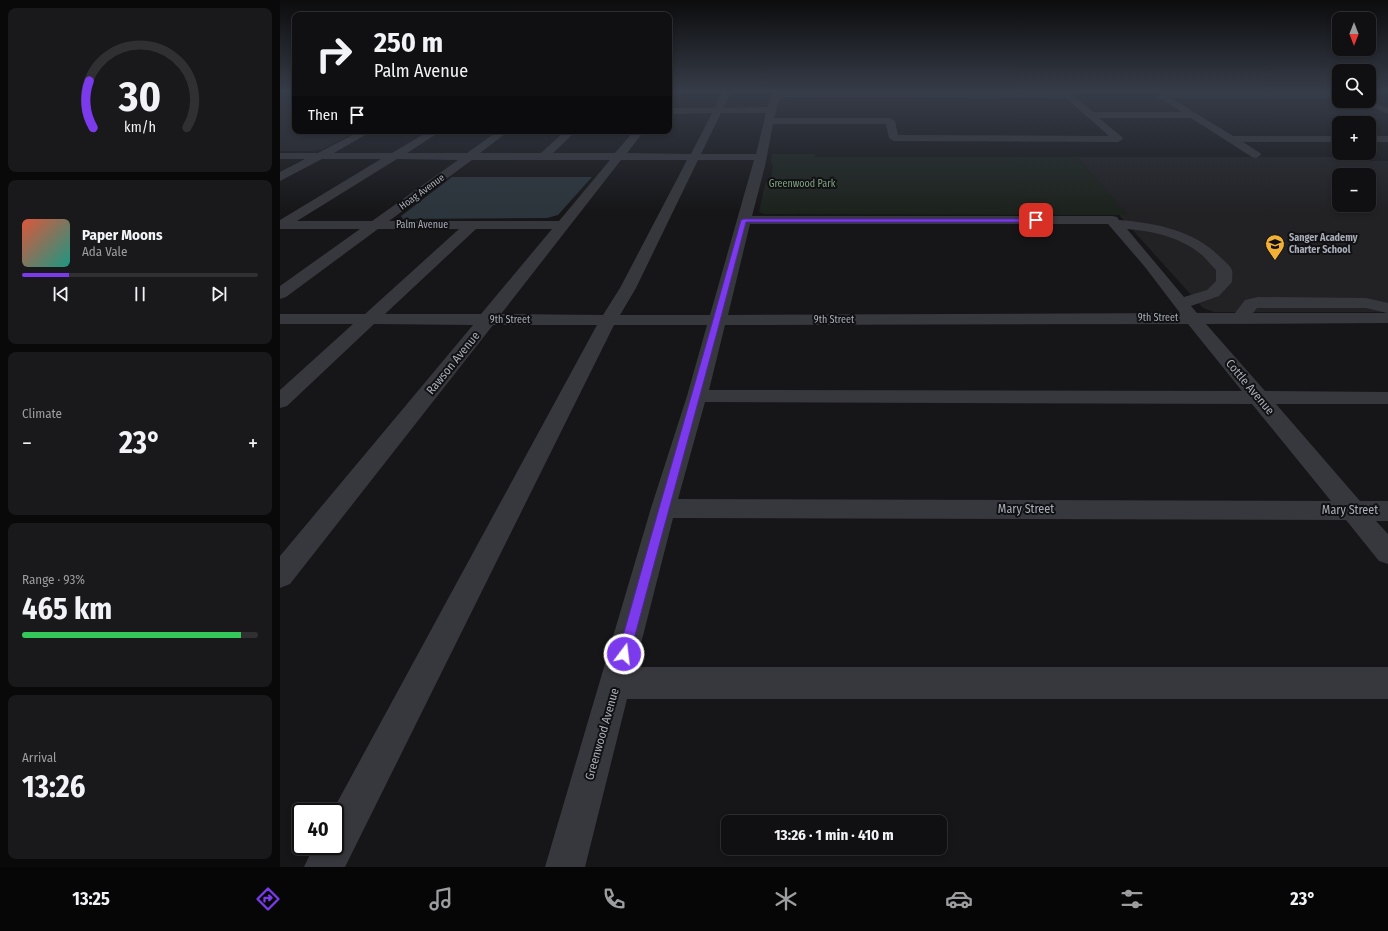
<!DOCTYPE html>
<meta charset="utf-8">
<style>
:root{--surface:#101012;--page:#19191b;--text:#f1f3f6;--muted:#9c9d9f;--line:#303032;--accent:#7c3aed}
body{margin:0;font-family:"Fira Sans Condensed",sans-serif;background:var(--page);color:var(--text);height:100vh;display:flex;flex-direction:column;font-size:15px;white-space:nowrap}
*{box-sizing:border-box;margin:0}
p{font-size:13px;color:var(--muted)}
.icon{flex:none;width:22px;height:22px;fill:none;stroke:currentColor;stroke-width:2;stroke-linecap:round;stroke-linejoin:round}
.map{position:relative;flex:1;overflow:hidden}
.drawer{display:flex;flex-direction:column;gap:8px;padding:8px;background:#09090a;width:280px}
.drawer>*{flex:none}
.top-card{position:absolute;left:12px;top:12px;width:380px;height:122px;border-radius:8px;box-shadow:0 2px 6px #0003,0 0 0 1px var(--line);background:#101012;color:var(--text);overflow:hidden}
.needle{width:26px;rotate:180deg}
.tools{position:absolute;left:1052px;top:12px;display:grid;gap:8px}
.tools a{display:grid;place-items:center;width:44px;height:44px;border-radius:8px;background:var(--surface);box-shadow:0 2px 6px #0003,0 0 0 1px var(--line);font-size:20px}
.speed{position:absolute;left:12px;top:803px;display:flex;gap:8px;font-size:20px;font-weight:700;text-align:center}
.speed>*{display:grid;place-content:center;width:52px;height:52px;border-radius:50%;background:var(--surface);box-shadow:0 2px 6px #0003,0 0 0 1px var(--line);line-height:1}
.speed .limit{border:2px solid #111;border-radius:6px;background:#fff;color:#111}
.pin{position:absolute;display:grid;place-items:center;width:34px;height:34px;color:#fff;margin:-17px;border-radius:8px;box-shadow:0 2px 6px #0006}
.me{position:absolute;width:44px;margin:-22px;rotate:15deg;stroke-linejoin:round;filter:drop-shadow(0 0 3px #0008)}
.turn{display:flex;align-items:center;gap:14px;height:84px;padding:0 16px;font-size:18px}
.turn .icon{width:52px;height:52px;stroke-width:2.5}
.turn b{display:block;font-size:28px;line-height:34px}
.then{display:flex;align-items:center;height:38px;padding:0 16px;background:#0003;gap:8px;font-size:15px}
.big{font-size:30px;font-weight:700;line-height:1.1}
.drawer .card{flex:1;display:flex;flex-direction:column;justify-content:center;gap:6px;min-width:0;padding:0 14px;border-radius:8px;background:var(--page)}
.drawer .dial{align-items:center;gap:0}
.dial svg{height:104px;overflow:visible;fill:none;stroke:var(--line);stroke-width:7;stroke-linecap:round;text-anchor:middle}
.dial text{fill:var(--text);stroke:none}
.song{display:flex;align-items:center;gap:12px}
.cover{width:48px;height:48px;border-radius:6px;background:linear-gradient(135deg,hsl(10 70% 55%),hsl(170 70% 35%))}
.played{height:4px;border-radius:2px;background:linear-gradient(90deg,var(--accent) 20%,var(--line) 20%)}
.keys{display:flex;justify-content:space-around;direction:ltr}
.heat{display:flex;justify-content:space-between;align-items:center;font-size:22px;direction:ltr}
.charge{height:6px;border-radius:3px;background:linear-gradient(90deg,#34c759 93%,var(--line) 0)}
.trip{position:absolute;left:441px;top:815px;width:226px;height:40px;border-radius:8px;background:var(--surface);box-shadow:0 2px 6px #0003,0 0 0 1px var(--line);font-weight:700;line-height:40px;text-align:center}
.tabs{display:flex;height:64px;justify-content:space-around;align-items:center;background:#060607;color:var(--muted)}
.tabs .icon{width:28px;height:28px}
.tabs .active{color:var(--accent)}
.tabs b{font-size:18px;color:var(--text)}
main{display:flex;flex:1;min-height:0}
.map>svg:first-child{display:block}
.built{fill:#222225;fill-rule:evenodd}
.green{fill:#1c231d}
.water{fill:#2c353c}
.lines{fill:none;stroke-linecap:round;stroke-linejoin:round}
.minor{fill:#37383d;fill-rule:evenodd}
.route{fill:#7c3aed;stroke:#51269a}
.labels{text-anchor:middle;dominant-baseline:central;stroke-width:4;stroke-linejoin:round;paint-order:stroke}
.far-park-label{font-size:10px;fill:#7fa381;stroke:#111113}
.far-street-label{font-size:10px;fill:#a8adb8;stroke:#111113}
.far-poi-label{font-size:10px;font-weight:bold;fill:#a8adb8;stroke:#111113;text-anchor:start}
.street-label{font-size:12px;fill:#a8adb8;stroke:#111113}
</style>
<main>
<section class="drawer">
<div class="card dial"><svg viewBox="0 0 100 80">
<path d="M14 69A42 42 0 1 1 86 69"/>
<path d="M14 69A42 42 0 0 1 11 33" stroke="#7c3aed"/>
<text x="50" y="56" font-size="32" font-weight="700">30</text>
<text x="50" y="72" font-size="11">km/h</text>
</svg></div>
<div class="card">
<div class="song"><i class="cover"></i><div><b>Paper Moons</b><p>Ada Vale</p></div></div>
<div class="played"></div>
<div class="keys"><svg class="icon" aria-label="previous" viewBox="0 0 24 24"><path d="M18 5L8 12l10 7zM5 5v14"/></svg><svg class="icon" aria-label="pause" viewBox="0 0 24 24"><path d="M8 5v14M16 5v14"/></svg><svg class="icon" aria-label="next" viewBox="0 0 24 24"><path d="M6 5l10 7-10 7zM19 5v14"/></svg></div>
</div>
<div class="card"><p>Climate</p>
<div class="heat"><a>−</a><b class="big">23°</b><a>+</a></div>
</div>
<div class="card"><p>Range · 93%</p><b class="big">465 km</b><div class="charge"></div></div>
<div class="card"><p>Arrival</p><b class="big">13:26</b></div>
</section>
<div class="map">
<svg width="1108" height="867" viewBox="0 0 1108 867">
<rect width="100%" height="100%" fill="#161618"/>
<g class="built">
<polygon points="0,91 15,91 15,131 78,131 41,150 32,151 0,151"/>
<path d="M797 157H1082L1088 161H1108V312H934L923 308 839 215H847ZM1059 175H1089V205H1059Z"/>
</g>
<polygon class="green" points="492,154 535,154 535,157 797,157 848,215 485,214 479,212 485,184 491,178 493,167 491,162"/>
<polygon class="water" points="172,177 312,177 278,215 267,218 123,219 121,216"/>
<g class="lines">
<g class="minor">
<polygon points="389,91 396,91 392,96 389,97"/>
<path d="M443 91H451L443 108 488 107 493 91 788 92 791 93 813 112H902L878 97 877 95 881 92H1059V98H891L953 136H1059V142H963L980 153 981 155 976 158 972 157 911 118H819L842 137 843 139 838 142 614 141 609 138 606 124H493L485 166 472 216H832L837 217 839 220C875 223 913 230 939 256 943 260 949 264 952 270 953 273 952 278 952 282L939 296 911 306 917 313H955L965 300 978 297 1086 298 1108 303V323L926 324 985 391 1108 392V404H996L1080 501H1108V521H1096L1108 534V564L1099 561 1066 520 393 518 355 667H1108V699H347L305 867H265L371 508 407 396 427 325H334L65 867H24L34 846H55V812H52L317 325H213L10 584 0 588V556L193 325 94 324 7 406 0 408V390L73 324H0V314H85L179 229H98L6 297 0 299V286L80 229H0V220L101 159H42L0 181V172L25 159H0V153H38L80 131H92L54 153H112L149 131H161L127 153H187L218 131H229L200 153H261L285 131H296L273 153H335L354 131H364L347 153 411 154 432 113 389 114V108H435ZM500 97 786 98 829 136 618 135 615 121 610 118H494ZM441 113H486L476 154H421ZM117 159 178 160 92 221H17ZM192 160H330L279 221H109ZM341 160H407L340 288 323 315 221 314ZM418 160H474L430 315H340L356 288ZM470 224H828L865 267 900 313 448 315ZM196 229H272L201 314H105ZM847 229C874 231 903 238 923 256 928 261 932 266 936 270V281L927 290 904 297ZM977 308H1086L1107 313H973ZM908 324 962 391 429 390 445 325ZM425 402 972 404 1051 501 398 499Z"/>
<polygon points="1078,101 1089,101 1108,108 1108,114"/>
<rect x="1089" y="136" width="19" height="6"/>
</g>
</g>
<linearGradient id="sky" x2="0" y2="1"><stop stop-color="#0c0c0d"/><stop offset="0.43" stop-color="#363c48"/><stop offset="1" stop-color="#363c48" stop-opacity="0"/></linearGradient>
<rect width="1108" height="212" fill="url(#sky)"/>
<path class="route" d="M464 219H756L758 220 756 222H466C429 366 388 510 350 654L349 658 344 660 340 658 338 654C378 509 421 365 461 220Z"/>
<defs>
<g id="school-pin" transform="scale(1)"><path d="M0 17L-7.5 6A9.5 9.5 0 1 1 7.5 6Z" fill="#f2b134" stroke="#111113"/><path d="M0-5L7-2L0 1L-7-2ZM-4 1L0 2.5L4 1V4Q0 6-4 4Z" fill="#111"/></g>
</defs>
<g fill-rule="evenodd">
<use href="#school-pin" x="995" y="244"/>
</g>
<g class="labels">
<g class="far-park-label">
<text x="522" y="184">Greenwood Park</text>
</g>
<g class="far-street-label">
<text transform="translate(142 192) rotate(-36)">Hoag Avenue</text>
<text x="142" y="225">Palm Avenue</text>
<text x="878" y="318">9th Street</text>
<text x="230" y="320">9th Street</text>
<text x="554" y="320">9th Street</text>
</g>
<g class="far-poi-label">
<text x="1009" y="238">Sanger Academy<tspan x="1009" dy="12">Charter School</tspan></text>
</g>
<g class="street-label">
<text transform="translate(173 363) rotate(-51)">Rawson Avenue</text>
<text transform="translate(970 387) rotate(50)">Cottle Avenue</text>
<text x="746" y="509">Mary Street</text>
<text x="1070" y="510">Mary Street</text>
<text transform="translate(322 734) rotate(-74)">Greenwood Avenue</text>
</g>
</g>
</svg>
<div class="tools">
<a><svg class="needle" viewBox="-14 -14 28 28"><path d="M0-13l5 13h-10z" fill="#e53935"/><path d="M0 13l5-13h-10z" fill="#9c9d9f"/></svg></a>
<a><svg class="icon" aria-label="search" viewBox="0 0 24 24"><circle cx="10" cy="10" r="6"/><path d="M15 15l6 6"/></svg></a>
<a>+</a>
<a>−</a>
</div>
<div class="speed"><div class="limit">40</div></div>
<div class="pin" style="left:756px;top:220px;background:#d93025"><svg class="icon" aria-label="arrive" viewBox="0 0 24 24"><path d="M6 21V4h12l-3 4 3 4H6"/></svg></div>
<svg class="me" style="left:344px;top:654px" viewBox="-20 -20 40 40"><circle r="17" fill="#7c3aed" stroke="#fff" stroke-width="3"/><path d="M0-11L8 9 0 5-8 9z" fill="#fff"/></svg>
<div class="trip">13:26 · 1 min · 410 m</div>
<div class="top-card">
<div class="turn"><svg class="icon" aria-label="right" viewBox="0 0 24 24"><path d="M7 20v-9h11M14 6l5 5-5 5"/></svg><div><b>250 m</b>Palm Avenue</div></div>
<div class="then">Then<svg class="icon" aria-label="arrive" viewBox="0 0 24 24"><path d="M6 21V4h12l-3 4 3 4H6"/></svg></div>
</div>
</div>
</main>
<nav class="tabs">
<b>13:25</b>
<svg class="icon active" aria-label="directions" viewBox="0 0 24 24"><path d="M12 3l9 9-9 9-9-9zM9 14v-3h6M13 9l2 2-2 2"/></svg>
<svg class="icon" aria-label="music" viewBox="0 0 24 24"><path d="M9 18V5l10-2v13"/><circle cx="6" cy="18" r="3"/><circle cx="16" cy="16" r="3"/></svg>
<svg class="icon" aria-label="phone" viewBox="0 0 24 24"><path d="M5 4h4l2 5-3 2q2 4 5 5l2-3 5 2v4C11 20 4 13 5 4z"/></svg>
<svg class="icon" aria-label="climate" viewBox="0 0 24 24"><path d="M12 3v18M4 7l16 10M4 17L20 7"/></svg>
<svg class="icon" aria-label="car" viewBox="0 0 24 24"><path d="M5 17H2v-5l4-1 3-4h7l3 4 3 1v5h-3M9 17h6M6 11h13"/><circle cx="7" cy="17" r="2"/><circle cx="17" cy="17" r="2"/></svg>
<svg class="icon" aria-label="filters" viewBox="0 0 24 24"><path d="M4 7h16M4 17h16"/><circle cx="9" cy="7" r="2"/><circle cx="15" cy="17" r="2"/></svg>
<b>23°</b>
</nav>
